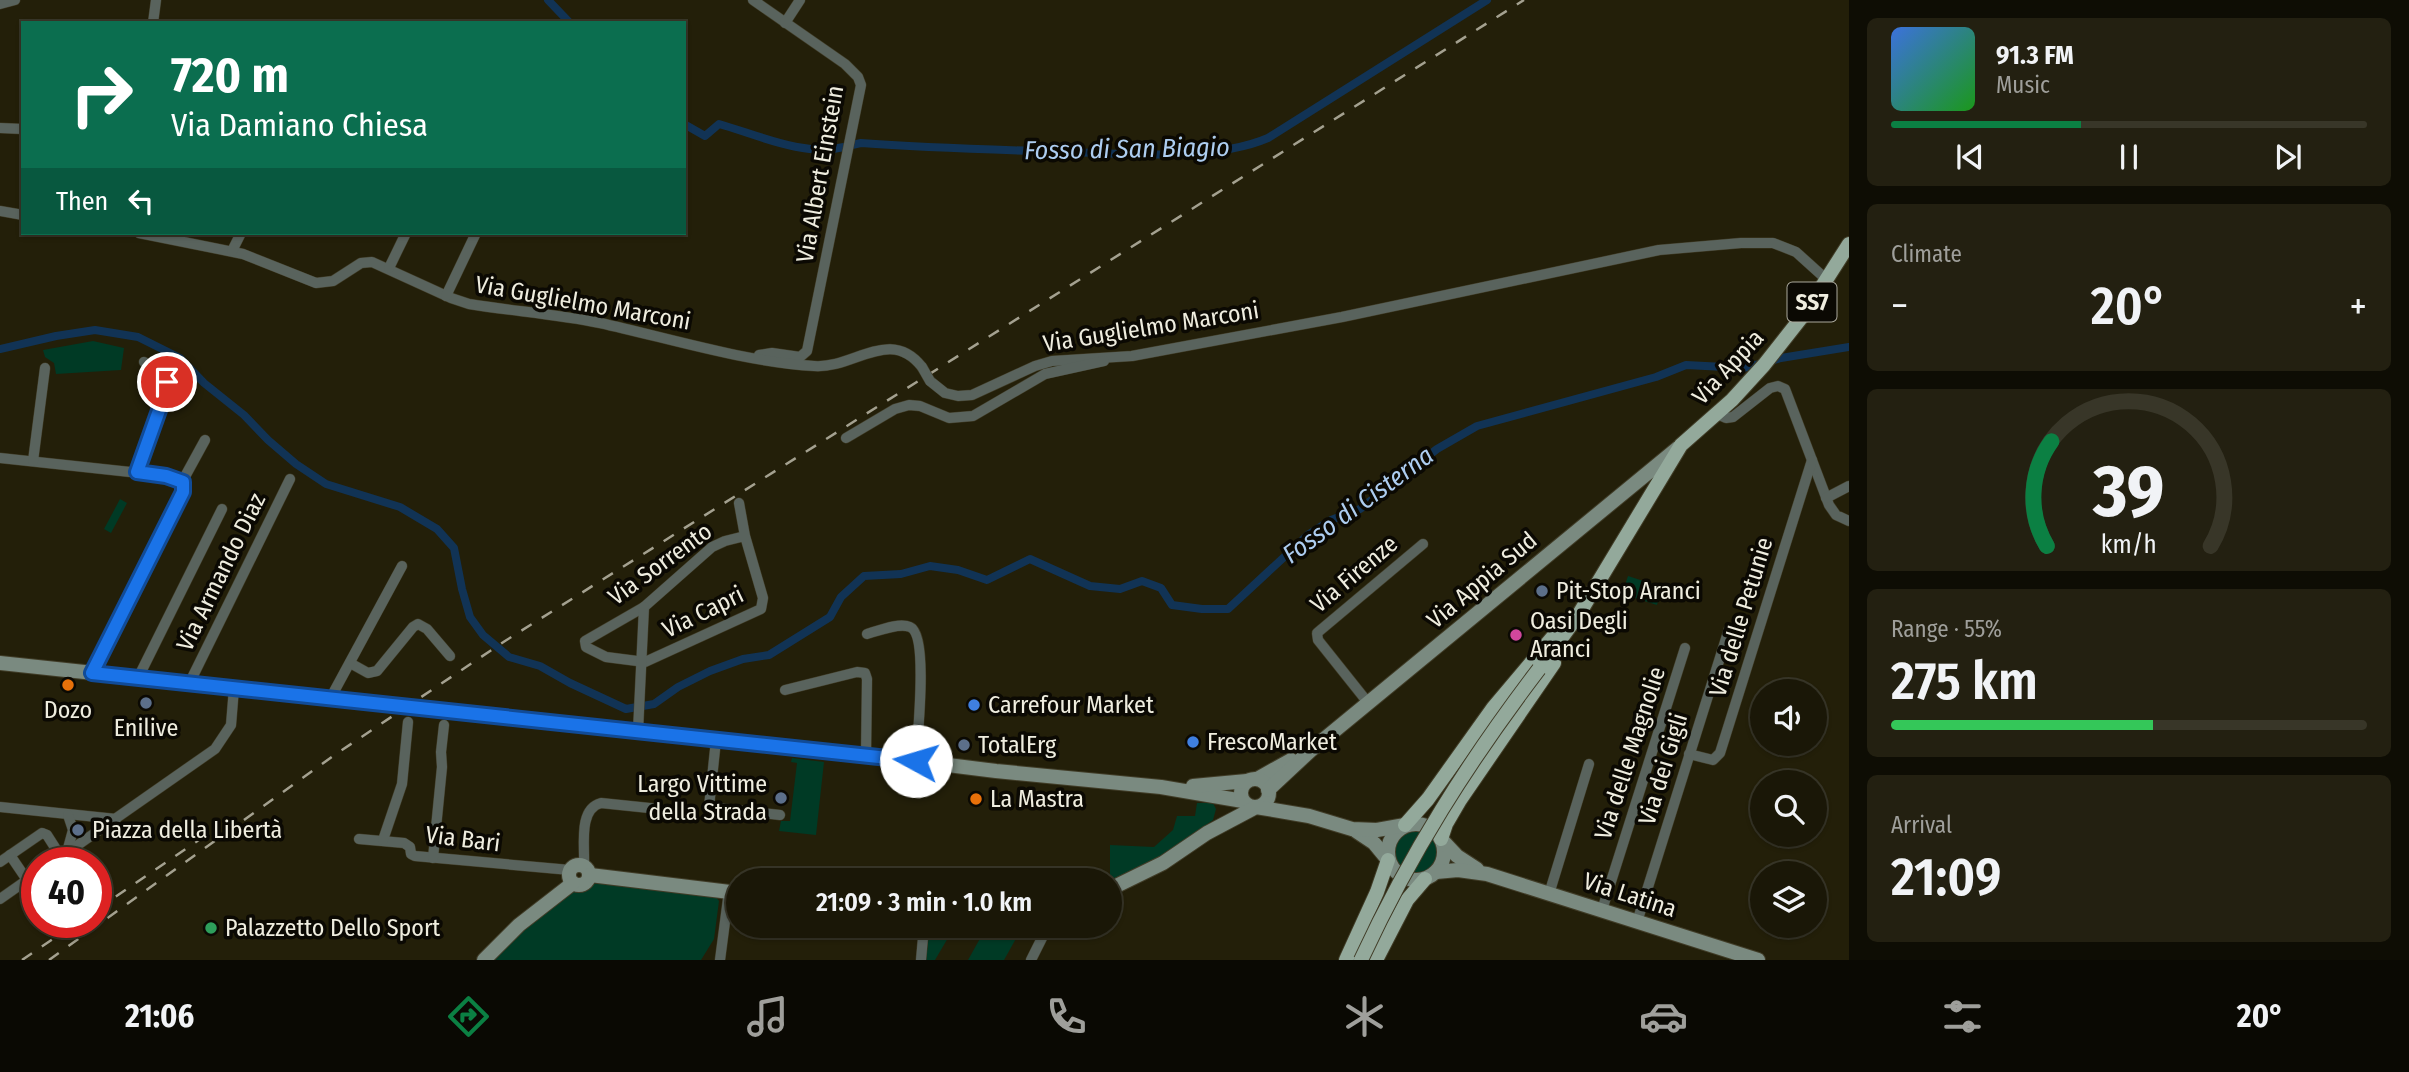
<!DOCTYPE html>
<meta charset="utf-8">
<style>
:root{--surface:#1a1707;--page:#232011;--text:#f1f3f6;--muted:#9f9f9b;--line:#383628;--accent:#0b8043}
body{margin:0;font-family:"Fira Sans Condensed",sans-serif;background:var(--page);color:var(--text);height:100vh;display:flex;flex-direction:column;font-size:26px;white-space:nowrap}
*{box-sizing:border-box;margin:0}
p{font-size:23px;color:var(--muted)}
.icon{flex:none;width:38px;height:38px;fill:none;stroke:currentColor;stroke-width:2;stroke-linecap:round;stroke-linejoin:round}
.map{position:relative;flex:1;overflow:hidden}
.side{display:flex;flex-direction:column;gap:18px;padding:18px;background:#0e0d04;width:560px}
.side>*{flex:none}
.guide{position:absolute;left:21px;top:21px;width:665px;height:214px;border-radius:0px;box-shadow:0 2px 5px #0004,0 0 0 2px var(--line);background:#0b6e4f;color:#fff;overflow:hidden}
.tools{position:absolute;left:1750px;top:679px;display:grid;gap:14px}
.tools a{display:grid;place-items:center;width:77px;height:77px;border-radius:50%;background:var(--surface);box-shadow:0 2px 5px #0004,0 0 0 2px var(--line);font-size:35px}
.speed{position:absolute;left:21px;top:847px;display:flex;gap:14px;font-size:35px;font-weight:700;text-align:center}
.speed>*{display:grid;place-content:center;width:91px;height:91px;border-radius:50%;background:var(--surface);box-shadow:0 2px 5px #0004,0 0 0 2px var(--line);line-height:1}
.speed .limit{border:10px solid #d22;background:#fff;color:#111}
.pin{position:absolute;display:grid;place-items:center;width:60px;height:60px;color:#fff;margin:-30px;border:4px solid #fff;border-radius:50%;box-shadow:0 2px 7px #0007}
.me{position:absolute;width:77px;margin:-38px;rotate:276deg;stroke-linejoin:round;filter:drop-shadow(0 0 5px #0008)}
.turn{display:flex;align-items:center;gap:24px;height:147px;padding:0 35px;font-size:32px}
.turn .icon{width:91px;height:91px;stroke-width:2.5}
.turn b{display:block;font-size:49px;line-height:60px}
.then{display:flex;align-items:center;height:66px;padding:0 35px;background:#0003;gap:14px;font-size:26px}
.big{font-size:52px;font-weight:600;line-height:1.1}
.side .widget{flex:1;display:flex;flex-direction:column;justify-content:center;gap:10px;min-width:0;padding:0 24px;border-radius:10px;background:var(--page)}
.side .dial{align-items:center;gap:0}
.dial svg{height:182px;overflow:visible;fill:none;stroke:var(--line);stroke-width:7;stroke-linecap:round;text-anchor:middle}
.dial text{fill:var(--text);stroke:none}
.song{display:flex;align-items:center;gap:21px}
.cover{width:84px;height:84px;border-radius:10px;background:linear-gradient(135deg,hsl(220 70% 55%),hsl(120 70% 35%))}
.played{height:7px;border-radius:4px;background:linear-gradient(90deg,var(--accent) 40%,var(--line) 40%)}
.keys{display:flex;justify-content:space-around;direction:ltr}
.heat{display:flex;justify-content:space-between;align-items:center;font-size:38px;direction:ltr}
.charge{height:10px;border-radius:5px;background:linear-gradient(90deg,#34c759 55%,var(--line) 0)}
.trip{position:absolute;left:726px;top:868px;width:396px;height:70px;border-radius:35px;background:var(--surface);box-shadow:0 2px 5px #0004,0 0 0 2px var(--line);font-weight:600;line-height:70px;text-align:center}
.dock{display:flex;height:112px;justify-content:space-around;align-items:center;background:#0a0903;color:var(--muted)}
.dock .icon{width:49px;height:49px}
.dock .current{color:var(--accent)}
.dock b{font-size:32px;color:var(--text)}
main{display:flex;flex:1;min-height:0}
.map>svg:first-child{display:block}
.green{fill:#003a25}
.lines{fill:none;stroke-linecap:round;stroke-linejoin:round}
.canal{stroke:#135;stroke-width:8}
.street-casing{stroke:#403c27;stroke-width:11}
.secondary-casing{stroke:#403c27;stroke-width:16}
.primary-casing{stroke:#403c27;stroke-width:16}
.street{stroke:#59635d;stroke-width:10}
.secondary{stroke:#7a8a80;stroke-width:14}
.primary{stroke:#93a99b;stroke-width:14}
.rail{stroke:#a4a190;stroke-width:2.5;stroke-dasharray:12 12;stroke-linecap:butt}
.street-bridge-casing{stroke:#403c27;stroke-width:11;stroke-linecap:butt}
.primary-bridge-casing{stroke:#403c27;stroke-width:16;stroke-linecap:butt}
.street-bridge{stroke:#59635d;stroke-width:10}
.primary-bridge{stroke:#93a99b;stroke-width:14}
.route-casing{stroke:#114b97;stroke-width:18}
.route{stroke:#1a73e8;stroke-width:12}
.service-dot{fill:#5c6f8a;stroke:#0b0903;stroke-width:2.5}
.hotel-dot{fill:#d1479c;stroke:#0b0903;stroke-width:2.5}
.food-dot{fill:#e8710a;stroke:#0b0903;stroke-width:2.5}
.shop-dot{fill:#3f7fe0;stroke:#0b0903;stroke-width:2.5}
.leisure-dot{fill:#2e9e5b;stroke:#0b0903;stroke-width:2.5}
.labels{text-anchor:middle;dominant-baseline:central;stroke-width:7;stroke-linejoin:round;paint-order:stroke}
.shield{fill:#0b0903;stroke:#aba99d;stroke-width:2}
.shield-label{font-size:23px;font-weight:bold;fill:#efeddf}
.street-label{font-size:24px;fill:#efeddf;stroke:#0b0903}
.poi-label{font-size:24px;fill:#efeddf;stroke:#0b0903;text-anchor:start}
.water-label{font-size:26px;font-style:italic;fill:#adcdf0;stroke:#0b0903}
</style>
<main>
<div class="map">
<svg width="1849" height="960" viewBox="0 0 1849 960">
<rect width="100%" height="100%" fill="#231f09"/>
<g class="green">
<polygon points="93,341 124,348 121,370 56,374 54,363 45,357 43,350"/>
<polygon points="120,499 127,503 111,533 104,529"/>
<polygon points="1628,576 1662,587 1657,605 1622,594"/>
<polygon points="792,758 824,762 816,835 779,831 781,821 790,821 797,763 791,762"/>
<polygon points="1197,803 1213,803 1216,809 1213,820 1153,863 1110,882 1110,845 1154,847 1173,830 1177,816 1195,816"/>
<circle cx="1415" cy="853" r="24"/>
<polygon points="601,882 716,897 719,901 714,939 701,960 492,960 513,937 568,892 584,892 593,884"/>
<polygon points="930,926 955,926 935,960 926,960"/>
<polygon points="987,926 1023,926 1004,960 968,960"/>
</g>
<g class="lines">
<g class="canal">
<polyline points="548,0 570,23"/>
<path d="M684 124 705 136 719 124C758 135 804 157 844 147"/>
<path d="M852 145 861 143C930 148 999 150 1068 152 1126 154 1215 161 1268 138L1487 0"/>
<polyline points="0,349 56,336 95,330 138,337 180,358 204,383 244,415 268,440 296,464 326,484 400,507 437,529 454,548 462,589 470,617 483,635 509,657 540,666 570,683 626,709 654,704 678,687 710,671 743,659 769,655 830,617 841,597 864,576 901,574 930,566 958,570 987,580 1030,559 1090,586 1120,589 1142,581 1161,588 1172,605 1202,609 1228,609 1309,534 1331,520 1360,509 1437,449 1477,426 1656,377 1686,365 1744,368 1781,358 1849,347"/>
</g>
<g class="street-casing">
<g id="street">
<polyline points="753,0 845,64 858,77 861,85 807,351 800,357 772,353 759,355"/>
<polyline points="0,4 15,0"/>
<polyline points="153,23 156,0"/>
<polyline points="785,23 800,0"/>
<polyline points="0,128 23,129"/>
<polyline points="0,211 23,215"/>
<path d="M139 233 243 254 316 283 333 281 361 263 372 262 451 298 469 304C512 311 557 314 600 323 668 338 745 362 814 366 854 369 890 326 922 367"/>
<polyline points="232,251 241,233"/>
<polyline points="389,268 406,233"/>
<polyline points="446,296 476,233"/>
<polyline points="930,381 945,393 958,396 972,395 1035,366 1052,361 1132,356 1342,317 1659,250 1741,243 1773,243 1796,252 1827,280"/>
<polyline points="1717,414 1726,418 1733,417 1770,388 1778,386 1785,389 1829,505 1836,515 1849,521"/>
<polyline points="846,438 895,409 909,405 920,406 949,418 973,416 1045,374 1104,361"/>
<polyline points="0,458 158,475 182,482"/>
<polyline points="33,461 45,368"/>
<polyline points="137,473 168,385 163,374 144,362"/>
<polyline points="1826,498 1849,486"/>
<polyline points="739,503 745,536 763,598 761,609 645,662 606,657 586,647 585,641 644,607 712,547 725,541 745,536"/>
<path d="M867 634C878 631 899 622 910 627 929 635 917 740 916 761"/>
<polyline points="350,663 368,673 377,671 413,627 418,624 427,629 450,656"/>
<polyline points="92,673 180,500 183,492 182,482 205,440"/>
<polyline points="138,678 222,509"/>
<polyline points="189,684 290,479"/>
<polyline points="785,690 857,672 865,673 867,679 866,756"/>
<polyline points="330,699 402,566"/>
<polyline points="1369,704 1318,640 1317,633 1423,544"/>
<polyline points="638,731 644,607"/>
<polyline points="716,740 709,807 780,815"/>
<polyline points="1689,754 1713,760 1720,753 1812,460"/>
<polyline points="0,807 116,819"/>
<polyline points="359,839 404,843 410,847 411,854 415,856 570,870"/>
<polyline points="383,840 402,784 408,722"/>
<polyline points="67,852 73,830 68,815"/>
<polyline points="10,855 27,880"/>
<polyline points="433,858 442,767 441,752 444,725"/>
<polyline points="0,862 42,833 47,835 61,857"/>
<polyline points="52,863 215,749 231,725 234,688"/>
<path d="M584 865C585 846 578 809 601 803L659 809"/>
<polyline points="1549,894 1589,764"/>
<polyline points="0,899 37,873"/>
<polyline points="1602,910 1685,648"/>
<polyline points="1637,922 1729,629"/>
<polyline points="720,960 729,891"/>
<polyline points="921,960 924,926"/>
<polyline points="1031,960 1048,926"/>
</g>
</g>
<g class="secondary-casing">
<g id="secondary">
<polyline points="0,663 916,761 996,771 1161,787 1243,801"/>
<polyline points="1257,779 1291,760"/>
<circle cx="1255" cy="793" r="14"/>
<polyline points="1193,786 1247,781"/>
<polyline points="1268,790 1311,750 1678,448"/>
<circle cx="1416" cy="852" r="28"/>
<polyline points="1356,831 1374,843 1388,860"/>
<polyline points="1442,840 1457,856 1477,869"/>
<circle cx="579" cy="875" r="10"/>
<polyline points="1436,872 1458,870 1487,874 1758,960"/>
<polyline points="590,875 738,893"/>
<polyline points="1110,889 1163,863 1207,833 1256,807 1309,816 1352,829 1377,830 1405,825"/>
<polyline points="484,960 519,925 573,883"/>
</g>
</g>
<g class="primary-casing">
<g id="primary">
<polyline points="1539,669 1579,614 1681,445 1732,400 1764,365 1805,313 1849,244"/>
<polyline points="1405,825 1428,799 1493,708 1557,632"/>
<polyline points="1441,839 1446,824 1460,800 1554,663"/>
<polyline points="1346,960 1377,892 1388,860"/>
<polyline points="1376,960 1407,900 1425,879"/>
</g>
</g>
<use href="#street" class="street"/>
<use href="#secondary" class="secondary"/>
<use href="#primary" class="primary"/>
<g class="rail">
<polyline points="96,910 218,827"/>
<polyline points="22,960 78,922"/>
<polyline points="49,960 336,754 505,641 1524,0"/>
</g>
<g class="street-bridge-casing">
<polyline id="street-bridge" points="922,367 930,381"/>
</g>
<g class="primary-bridge-casing">
<path id="primary-bridge" d="M1361 960C1410 854 1468 762 1539 669"/>
</g>
<use href="#street-bridge" class="street-bridge"/>
<use href="#primary-bridge" class="primary-bridge"/>
</g>
<g class="lines">
<g class="route-casing">
<polyline id="route" points="167,382 167,388 137,472 166,476 183,482 183,492 92,673 916,761"/>
</g>
<use href="#route" class="route"/>
</g>
<g class="service-dot">
<circle cx="1542" cy="591" r="7"/>
<circle cx="146" cy="703" r="7"/>
<circle cx="964" cy="745" r="7"/>
<circle cx="781" cy="798" r="7"/>
<circle cx="78" cy="830" r="7"/>
</g>
<circle class="hotel-dot" cx="1516" cy="635" r="7"/>
<g class="food-dot">
<circle cx="68" cy="685" r="7"/>
<circle cx="976" cy="799" r="7"/>
</g>
<g class="shop-dot">
<circle cx="974" cy="705" r="7"/>
<circle cx="1193" cy="742" r="7"/>
</g>
<circle class="leisure-dot" cx="211" cy="928" r="7"/>
<g class="labels">
<rect class="shield" x="1787.5" y="282.5" width="49" height="39" rx="5"/>
<g class="shield-label">
<text x="1812" y="302">SS7</text>
</g>
<g class="street-label">
<text transform="translate(820 174) rotate(-80)">Via Albert Einstein</text>
<text transform="translate(583 303) rotate(10)">Via Guglielmo Marconi</text>
<text transform="translate(1151 327) rotate(-9)">Via Guglielmo Marconi</text>
<text transform="translate(1728 367) rotate(-47)">Via Appia</text>
<text transform="translate(660 564) rotate(-36)">Via Sorrento</text>
<text transform="translate(221 572) rotate(-64)">Via Armando Diaz</text>
<text transform="translate(1354 574) rotate(-40)">Via Firenze</text>
<text transform="translate(1482 580) rotate(-40)">Via Appia Sud</text>
<text transform="translate(703 612) rotate(-26)">Via Capri</text>
<text transform="translate(1741 617) rotate(-73)">Via delle Petunie</text>
<text transform="translate(1630 753) rotate(-72)">Via delle Magnolie</text>
<text transform="translate(1663 769) rotate(-73)">Via dei Gigli</text>
<text transform="translate(463 839) rotate(7)">Via Bari</text>
<text transform="translate(1630 895) rotate(18)">Via Latina</text>
</g>
<g class="poi-label">
<text x="1556" y="591">Pit-Stop Aranci</text>
<text x="1530" y="621">Oasi Degli<tspan x="1530" dy="28">Aranci</tspan></text>
<text x="988" y="705">Carrefour Market</text>
<text x="68" y="710" text-anchor="middle">Dozo</text>
<text x="146" y="728" text-anchor="middle">Enilive</text>
<text x="1207" y="742">FrescoMarket</text>
<text x="978" y="745">TotalErg</text>
<text x="767" y="784" text-anchor="end">Largo Vittime<tspan x="767" dy="28">della Strada</tspan></text>
<text x="990" y="799">La Mastra</text>
<text x="92" y="830">Piazza della Libertà</text>
<text x="225" y="928">Palazzetto Dello Sport</text>
</g>
<g class="water-label">
<text transform="translate(1127 149) rotate(-1)">Fosso di San Biagio</text>
<text transform="translate(1358 505) rotate(-36)">Fosso di Cisterna</text>
</g>
</g>
</svg>
<div class="tools">
<a><svg class="icon" aria-label="sound" viewBox="0 0 24 24"><path d="M4 9h4l5-4v14l-5-4H4zM17 9q2 3 0 6"/></svg></a>
<a><svg class="icon" aria-label="search" viewBox="0 0 24 24"><circle cx="10" cy="10" r="6"/><path d="M15 15l6 6"/></svg></a>
<a><svg class="icon" aria-label="layers" viewBox="0 0 24 24"><path d="M12 4l9 5-9 5-9-5zM3 14l9 5 9-5"/></svg></a>
</div>
<div class="speed"><div class="limit">40</div></div>
<div class="pin" style="left:167px;top:382px;background:#d93025"><svg class="icon" aria-label="arrive" viewBox="0 0 24 24"><path d="M6 21V4h12l-3 4 3 4H6"/></svg></div>
<svg class="me" style="left:916px;top:761px" viewBox="-20 -20 40 40"><circle r="19" fill="#fff"/><path d="M0-13L10 11 0 6-10 11z" fill="#1a73e8"/></svg>
<div class="trip">21:09 · 3 min · 1.0 km</div>
<div class="guide">
<div class="turn"><svg class="icon" aria-label="right" viewBox="0 0 24 24"><path d="M7 20v-9h11M14 6l5 5-5 5"/></svg><div><b>720 m</b>Via Damiano Chiesa</div></div>
<div class="then">Then<svg class="icon" aria-label="left" viewBox="0 0 24 24"><path d="M17 20v-9H6M10 6l-5 5 5 5"/></svg></div>
</div>
</div>
<section class="side">
<div class="widget">
<div class="song"><i class="cover"></i><div><b>91.3 FM</b><p>Music</p></div></div>
<div class="played"></div>
<div class="keys"><svg class="icon" aria-label="previous" viewBox="0 0 24 24"><path d="M18 5L8 12l10 7zM5 5v14"/></svg><svg class="icon" aria-label="pause" viewBox="0 0 24 24"><path d="M8 5v14M16 5v14"/></svg><svg class="icon" aria-label="next" viewBox="0 0 24 24"><path d="M6 5l10 7-10 7zM19 5v14"/></svg></div>
</div>
<div class="widget"><p>Climate</p>
<div class="heat"><a>−</a><b class="big">20°</b><a>+</a></div>
</div>
<div class="widget dial"><svg viewBox="0 0 100 80">
<path d="M14 69A42 42 0 1 1 86 69"/>
<path d="M14 69A42 42 0 0 1 16 23" stroke="#0b8043"/>
<text x="50" y="56" font-size="32" font-weight="700">39</text>
<text x="50" y="72" font-size="11">km/h</text>
</svg></div>
<div class="widget"><p>Range · 55%</p><b class="big">275 km</b><div class="charge"></div></div>
<div class="widget"><p>Arrival</p><b class="big">21:09</b></div>
</section>
</main>
<nav class="dock">
<b>21:06</b>
<svg class="icon current" aria-label="directions" viewBox="0 0 24 24"><path d="M12 3l9 9-9 9-9-9zM9 14v-3h6M13 9l2 2-2 2"/></svg>
<svg class="icon" aria-label="music" viewBox="0 0 24 24"><path d="M9 18V5l10-2v13"/><circle cx="6" cy="18" r="3"/><circle cx="16" cy="16" r="3"/></svg>
<svg class="icon" aria-label="phone" viewBox="0 0 24 24"><path d="M5 4h4l2 5-3 2q2 4 5 5l2-3 5 2v4C11 20 4 13 5 4z"/></svg>
<svg class="icon" aria-label="climate" viewBox="0 0 24 24"><path d="M12 3v18M4 7l16 10M4 17L20 7"/></svg>
<svg class="icon" aria-label="car" viewBox="0 0 24 24"><path d="M5 17H2v-5l4-1 3-4h7l3 4 3 1v5h-3M9 17h6M6 11h13"/><circle cx="7" cy="17" r="2"/><circle cx="17" cy="17" r="2"/></svg>
<svg class="icon" aria-label="filters" viewBox="0 0 24 24"><path d="M4 7h16M4 17h16"/><circle cx="9" cy="7" r="2"/><circle cx="15" cy="17" r="2"/></svg>
<b>20°</b>
</nav>
